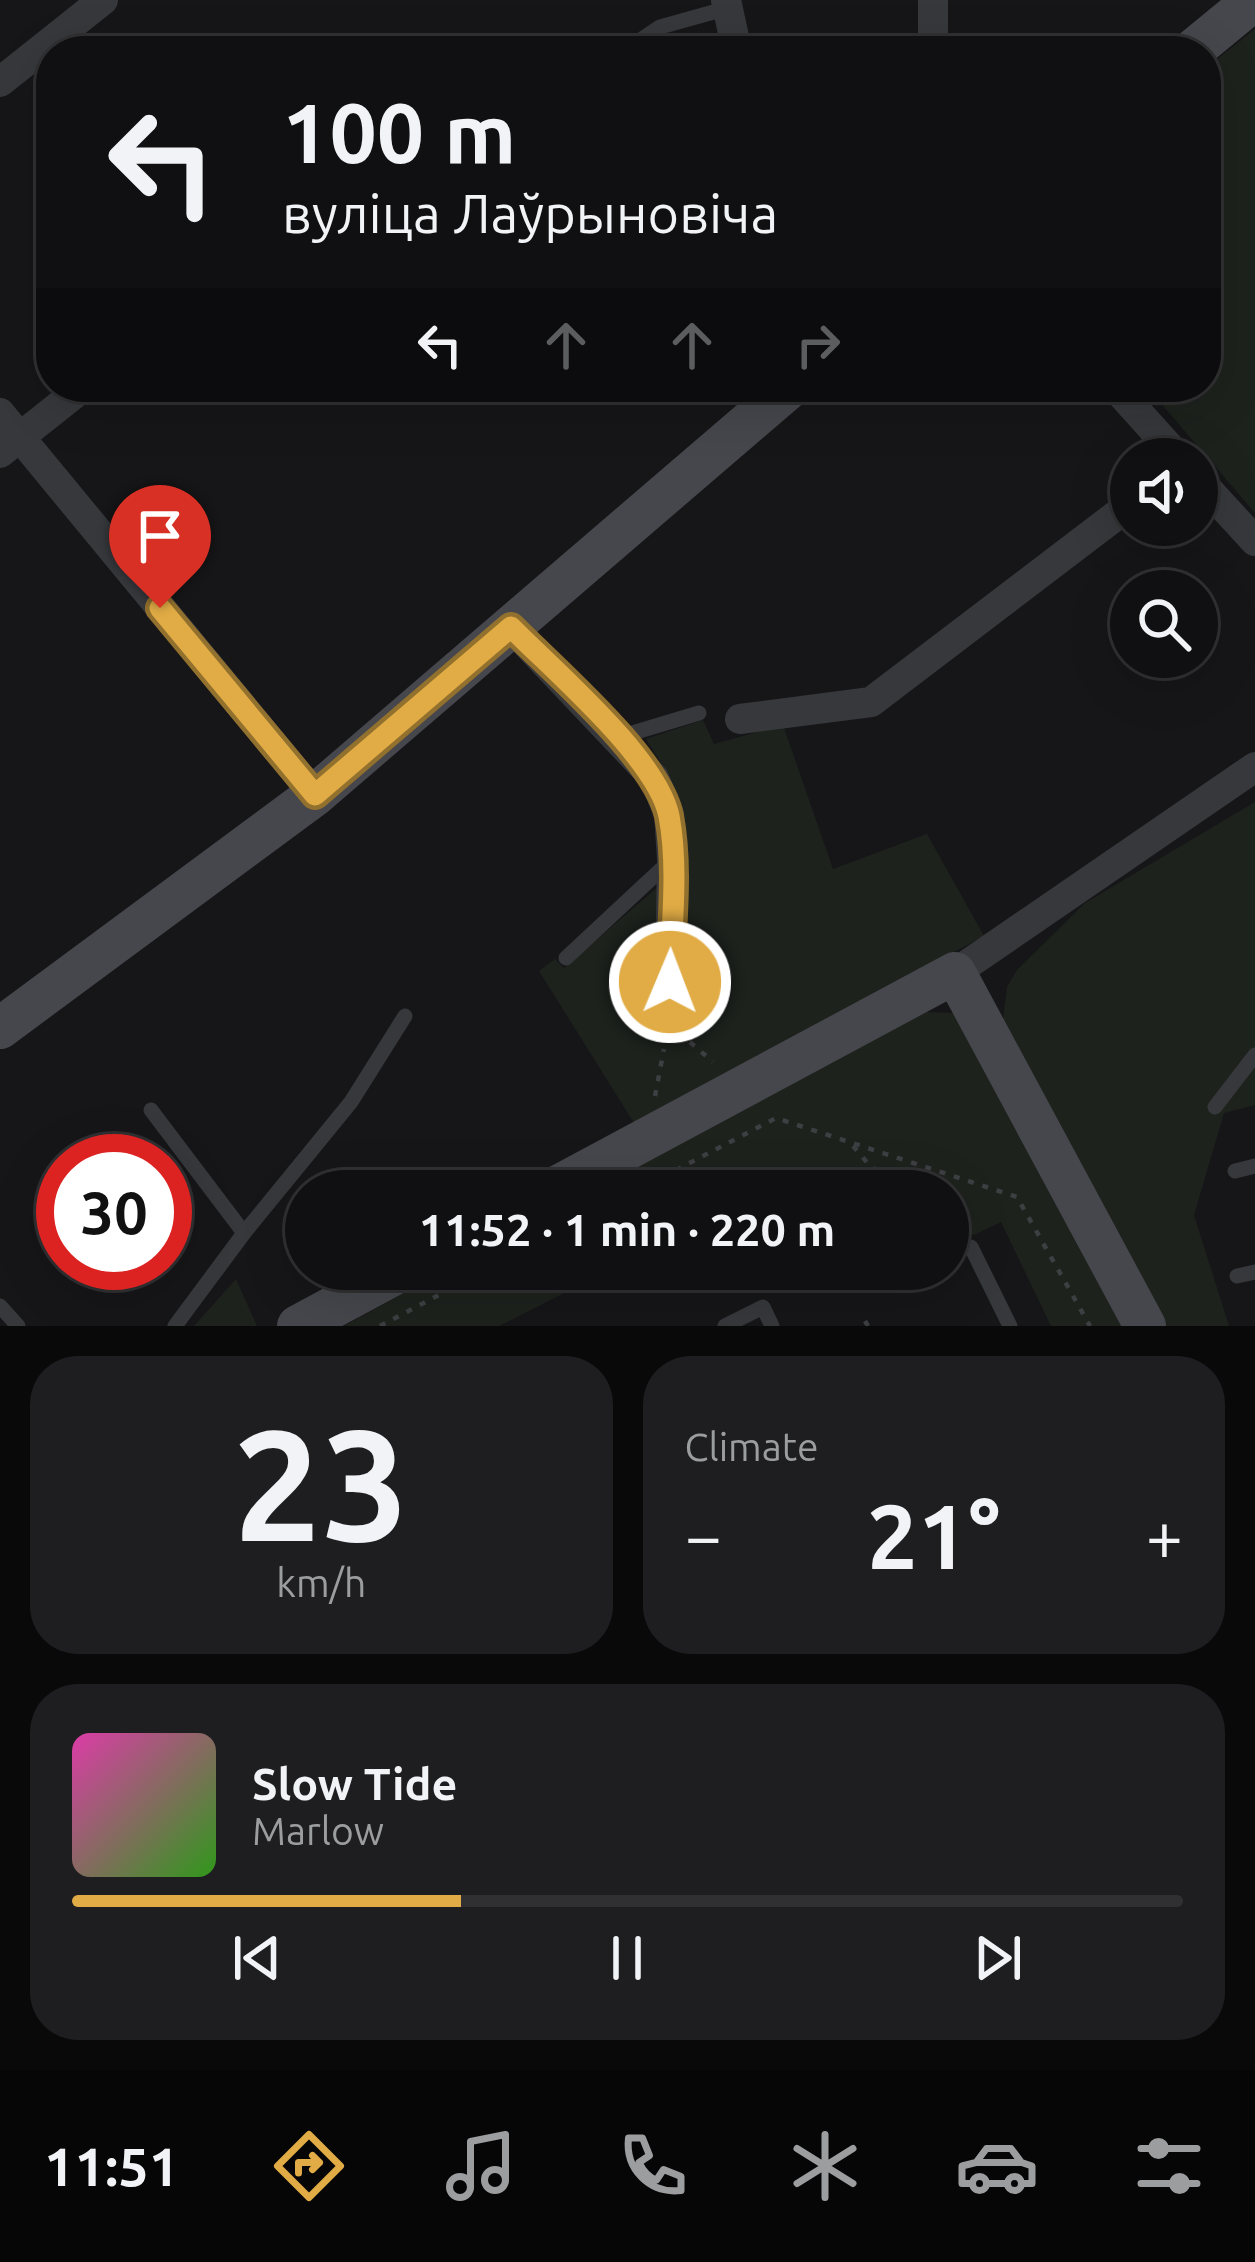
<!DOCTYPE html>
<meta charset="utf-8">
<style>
:root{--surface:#101012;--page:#1e1e20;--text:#f1f3f6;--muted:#9c9d9f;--line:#303032;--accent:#e1ac45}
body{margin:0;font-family:Ubuntu,sans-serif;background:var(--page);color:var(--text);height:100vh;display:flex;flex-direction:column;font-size:45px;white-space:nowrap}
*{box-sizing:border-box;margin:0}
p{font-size:39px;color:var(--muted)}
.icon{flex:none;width:66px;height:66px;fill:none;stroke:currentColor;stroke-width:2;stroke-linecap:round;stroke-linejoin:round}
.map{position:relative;height:1326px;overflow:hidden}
.sheet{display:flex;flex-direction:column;gap:30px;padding:30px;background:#09090a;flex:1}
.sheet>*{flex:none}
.banner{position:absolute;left:36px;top:36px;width:1185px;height:366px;border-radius:48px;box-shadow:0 12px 48px #0002,0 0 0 3px var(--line);background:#101012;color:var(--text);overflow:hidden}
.buttons{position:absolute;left:1110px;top:438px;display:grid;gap:24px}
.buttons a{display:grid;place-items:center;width:108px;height:108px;border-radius:50%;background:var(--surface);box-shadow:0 12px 48px #0002,0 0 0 3px var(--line);font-size:60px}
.speed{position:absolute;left:36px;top:1134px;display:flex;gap:24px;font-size:60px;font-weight:700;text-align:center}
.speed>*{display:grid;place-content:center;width:156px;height:156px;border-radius:50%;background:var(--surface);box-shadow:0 12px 48px #0002,0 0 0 3px var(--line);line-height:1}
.speed .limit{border:18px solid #d22;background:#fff;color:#111}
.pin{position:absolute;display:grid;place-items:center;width:102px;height:102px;color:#fff;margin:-123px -51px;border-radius:50% 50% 50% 0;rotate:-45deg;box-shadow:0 0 12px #0007}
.pin .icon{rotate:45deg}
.me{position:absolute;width:132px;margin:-66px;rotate:1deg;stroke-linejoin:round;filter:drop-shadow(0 0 9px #0008)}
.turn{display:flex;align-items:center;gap:42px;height:252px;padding:0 48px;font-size:54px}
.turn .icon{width:156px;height:156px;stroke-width:2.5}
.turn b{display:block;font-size:84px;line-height:102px}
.lanes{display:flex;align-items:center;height:114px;padding:0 48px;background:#0003;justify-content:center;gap:60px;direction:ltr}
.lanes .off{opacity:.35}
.big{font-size:90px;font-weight:600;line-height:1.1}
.sheet .widget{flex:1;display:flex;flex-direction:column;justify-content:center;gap:18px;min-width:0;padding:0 42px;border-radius:48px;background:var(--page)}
.sheet .dial{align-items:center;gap:0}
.dial b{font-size:156px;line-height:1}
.song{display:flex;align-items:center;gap:36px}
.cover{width:144px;height:144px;border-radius:18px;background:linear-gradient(135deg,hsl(320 70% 55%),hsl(110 70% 35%))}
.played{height:12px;border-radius:6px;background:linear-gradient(90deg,var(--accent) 35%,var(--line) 35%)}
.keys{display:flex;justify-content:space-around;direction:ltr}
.heat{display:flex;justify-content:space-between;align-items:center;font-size:66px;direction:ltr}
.sheet .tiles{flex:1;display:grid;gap:30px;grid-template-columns:1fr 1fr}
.widget:last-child{grid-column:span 2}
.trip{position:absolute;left:285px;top:1170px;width:684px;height:120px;border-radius:60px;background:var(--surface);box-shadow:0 12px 48px #0002,0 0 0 3px var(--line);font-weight:600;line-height:120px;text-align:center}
.tabs{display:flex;height:192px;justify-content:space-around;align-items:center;background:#060607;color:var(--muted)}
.tabs .icon{width:84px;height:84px}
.tabs .active{color:var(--accent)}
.tabs b{font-size:54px;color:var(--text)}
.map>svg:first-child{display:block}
.green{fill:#1d221d}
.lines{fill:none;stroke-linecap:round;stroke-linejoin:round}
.path{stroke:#3e3f43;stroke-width:4.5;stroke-dasharray:6 9;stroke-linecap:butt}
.lane{stroke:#37383c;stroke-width:15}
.street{stroke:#37383c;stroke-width:30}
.secondary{stroke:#46474c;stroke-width:42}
.route-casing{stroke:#92702d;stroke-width:30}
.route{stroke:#e1ac45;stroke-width:21}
</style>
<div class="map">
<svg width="1255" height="1326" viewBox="0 0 1255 1326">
<rect width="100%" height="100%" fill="#161618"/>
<g class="green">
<polygon points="1255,29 1255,513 1147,387 1206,387 1206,68"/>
<polygon points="703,720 714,744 783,725 833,869 927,834 984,936 634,1123 539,971 555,959 564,968 682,866 667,773 646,739"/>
<polygon points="1255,802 1255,1105 1224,1113 1194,1215 1229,1326 1163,1326 1003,1020 1007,987 1017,970 1085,903"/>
<polygon points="926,1012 953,1013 1125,1326 1051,1326 1001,1222 974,1235 951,1228 948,1191 877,1191 859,1185 790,1191 591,1191"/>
<polygon points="448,1269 612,1269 499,1326 344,1326"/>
<polygon points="236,1279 257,1326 194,1326"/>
</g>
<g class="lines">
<g class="path">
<polyline points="690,1042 713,1062"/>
<polyline points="655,1096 664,1049"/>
<polyline points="853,1146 871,1167 917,1191"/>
<polyline points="636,1191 776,1118 1017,1197 1090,1326"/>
<polyline points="948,1220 960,1234"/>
<polyline points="865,1321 868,1326"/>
<polyline points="380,1326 488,1269"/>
</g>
<g class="lane">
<polyline points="624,51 660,27 728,8"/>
<polyline points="619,737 699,713"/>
<polyline points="566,958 669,862"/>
<polyline points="1215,1107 1255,1055"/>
<polyline points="151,1110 244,1233"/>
<polyline points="1235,1171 1255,1166"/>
<polyline points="971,1247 1010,1326"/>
<polyline points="1237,1276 1255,1272"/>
<polyline points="0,1306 18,1326"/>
<polyline points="175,1326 244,1233 351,1102 405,1016"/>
<polyline points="725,1326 763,1307 772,1326"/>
</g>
<g class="street">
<polyline points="726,0 737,51"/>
<polyline points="933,51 933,0"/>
<polyline points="0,82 103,0"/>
<polyline points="1115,387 1180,459"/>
<polyline points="0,413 315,795"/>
<polyline points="0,453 83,387"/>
<polyline points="1197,478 1255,541"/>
<polyline points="511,627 654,778 669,814 672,860 669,1024"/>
<polyline points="740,719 871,702 1131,504"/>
<polyline points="955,973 1255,767"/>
</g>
<g class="secondary">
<polyline points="1192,51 1254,0"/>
<polyline points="0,1028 315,795 790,387"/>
<polyline points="549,1191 955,973 1145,1326"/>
<polyline points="298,1326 404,1269"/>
</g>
</g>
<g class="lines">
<g class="route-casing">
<path id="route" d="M160 608 315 795 511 627C554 671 657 758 669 816 679 869 671 929 670 982"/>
</g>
<use href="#route" class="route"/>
</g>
</svg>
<div class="buttons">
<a><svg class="icon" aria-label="sound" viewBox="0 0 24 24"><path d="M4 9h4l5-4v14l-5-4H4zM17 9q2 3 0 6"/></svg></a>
<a><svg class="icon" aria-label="search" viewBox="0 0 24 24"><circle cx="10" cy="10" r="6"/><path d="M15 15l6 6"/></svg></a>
</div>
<div class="speed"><div class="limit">30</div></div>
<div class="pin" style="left:160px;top:608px;background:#d93025"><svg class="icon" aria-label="arrive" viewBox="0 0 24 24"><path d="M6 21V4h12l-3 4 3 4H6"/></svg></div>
<svg class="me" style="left:670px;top:982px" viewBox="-20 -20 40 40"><circle r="17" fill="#e1ac45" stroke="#fff" stroke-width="3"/><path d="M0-11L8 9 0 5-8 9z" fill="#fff"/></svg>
<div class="trip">11:52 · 1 min · 220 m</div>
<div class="banner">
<div class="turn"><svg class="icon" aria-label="left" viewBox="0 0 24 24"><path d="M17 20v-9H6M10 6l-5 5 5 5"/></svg><div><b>100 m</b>вуліца Лаўрыновіча</div></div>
<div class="lanes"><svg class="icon" aria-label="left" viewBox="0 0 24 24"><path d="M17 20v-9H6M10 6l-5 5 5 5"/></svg><svg class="icon off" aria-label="ahead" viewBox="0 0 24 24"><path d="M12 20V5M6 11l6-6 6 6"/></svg><svg class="icon off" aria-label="ahead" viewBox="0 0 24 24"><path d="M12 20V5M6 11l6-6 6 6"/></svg><svg class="icon off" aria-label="right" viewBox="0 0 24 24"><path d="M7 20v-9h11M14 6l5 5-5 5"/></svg></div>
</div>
</div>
<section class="sheet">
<div class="tiles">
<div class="widget dial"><b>23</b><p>km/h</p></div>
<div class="widget"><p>Climate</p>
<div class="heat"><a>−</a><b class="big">21°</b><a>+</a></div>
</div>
<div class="widget">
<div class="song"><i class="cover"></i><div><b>Slow Tide</b><p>Marlow</p></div></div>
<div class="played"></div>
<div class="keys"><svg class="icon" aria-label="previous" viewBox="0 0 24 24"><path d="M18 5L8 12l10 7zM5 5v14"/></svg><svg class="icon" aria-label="pause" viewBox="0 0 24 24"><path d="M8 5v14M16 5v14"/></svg><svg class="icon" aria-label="next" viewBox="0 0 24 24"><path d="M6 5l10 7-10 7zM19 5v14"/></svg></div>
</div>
</div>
</section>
<nav class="tabs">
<b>11:51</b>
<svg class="icon active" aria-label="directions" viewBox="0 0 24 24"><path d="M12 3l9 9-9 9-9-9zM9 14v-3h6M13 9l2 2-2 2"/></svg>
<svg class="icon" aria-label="music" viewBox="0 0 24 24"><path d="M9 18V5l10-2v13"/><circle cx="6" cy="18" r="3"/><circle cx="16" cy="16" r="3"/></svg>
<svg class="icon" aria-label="phone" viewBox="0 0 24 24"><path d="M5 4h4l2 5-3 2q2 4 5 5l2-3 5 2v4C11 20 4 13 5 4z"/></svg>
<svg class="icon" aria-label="climate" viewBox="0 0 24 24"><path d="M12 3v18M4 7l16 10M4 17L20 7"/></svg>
<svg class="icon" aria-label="car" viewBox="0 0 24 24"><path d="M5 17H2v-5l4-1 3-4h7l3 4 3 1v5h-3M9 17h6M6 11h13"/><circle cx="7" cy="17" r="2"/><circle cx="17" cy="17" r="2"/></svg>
<svg class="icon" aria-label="filters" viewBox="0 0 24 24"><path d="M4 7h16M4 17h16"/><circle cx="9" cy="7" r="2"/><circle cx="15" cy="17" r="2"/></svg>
</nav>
